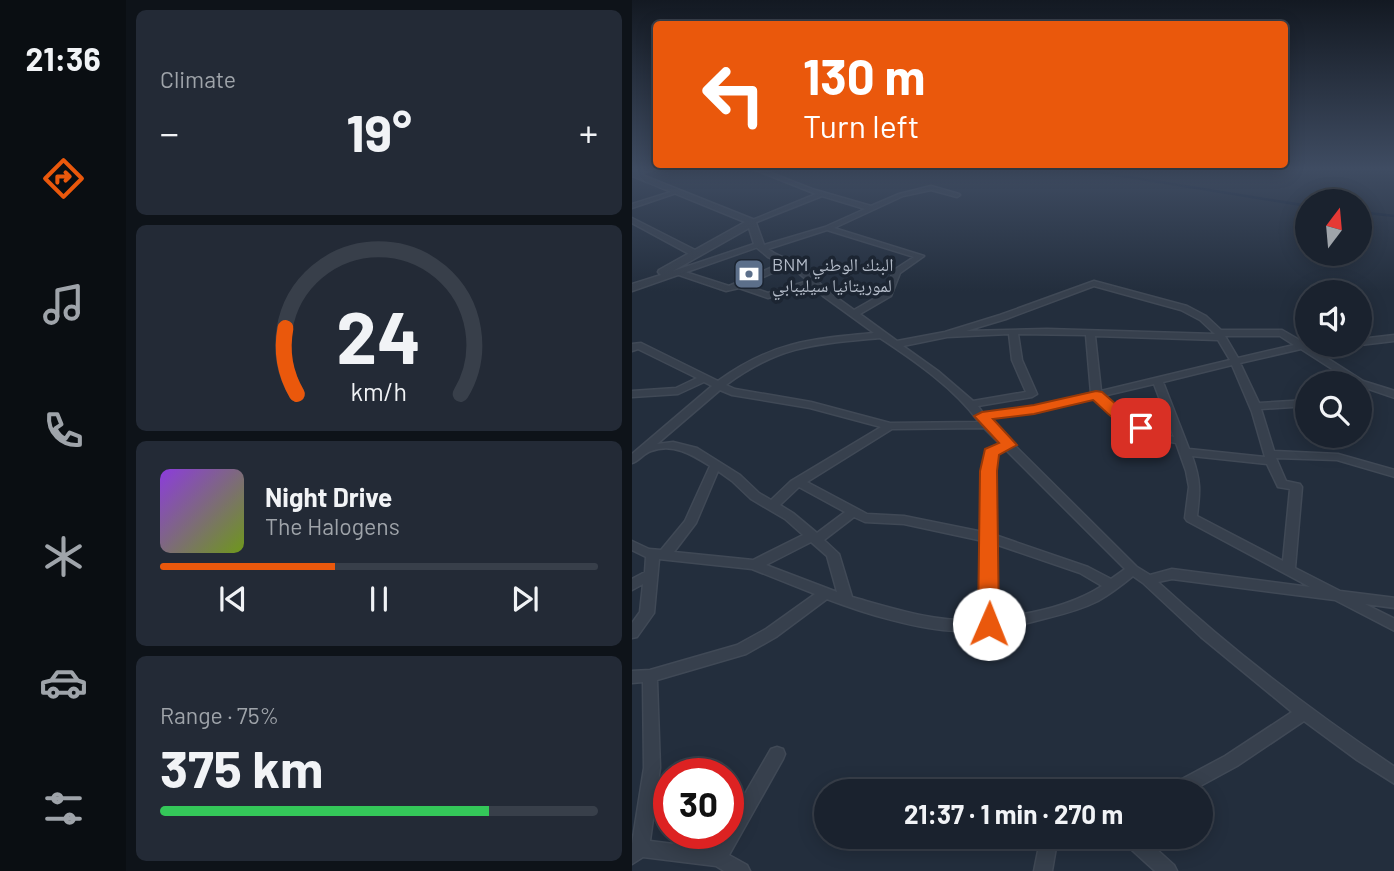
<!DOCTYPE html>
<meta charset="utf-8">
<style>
:root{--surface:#1a222e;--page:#232a36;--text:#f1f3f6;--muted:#9fa4aa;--line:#383f4a;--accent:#ea580c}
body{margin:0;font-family:Barlow,"Noto Naskh Arabic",sans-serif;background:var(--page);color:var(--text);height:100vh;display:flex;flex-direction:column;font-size:26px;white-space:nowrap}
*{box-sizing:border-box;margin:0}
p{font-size:23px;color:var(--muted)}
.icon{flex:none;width:38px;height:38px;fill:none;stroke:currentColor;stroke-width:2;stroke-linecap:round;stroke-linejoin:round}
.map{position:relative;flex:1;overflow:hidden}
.details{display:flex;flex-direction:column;gap:10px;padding:10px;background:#0e1319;width:506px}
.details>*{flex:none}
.guide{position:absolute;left:21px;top:21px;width:635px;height:147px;border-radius:7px;box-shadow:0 4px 18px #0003,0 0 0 2px var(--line);background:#ea580c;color:#fff;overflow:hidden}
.needle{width:46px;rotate:16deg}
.buttons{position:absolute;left:663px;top:189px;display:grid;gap:14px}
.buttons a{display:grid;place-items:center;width:77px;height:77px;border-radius:50%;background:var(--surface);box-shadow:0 4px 18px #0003,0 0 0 2px var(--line);font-size:35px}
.speed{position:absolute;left:21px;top:758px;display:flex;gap:14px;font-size:35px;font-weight:700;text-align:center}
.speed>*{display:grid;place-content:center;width:91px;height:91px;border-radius:50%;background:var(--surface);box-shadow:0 4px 18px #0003,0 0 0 2px var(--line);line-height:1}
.speed .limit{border:10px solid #d22;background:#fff;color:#111}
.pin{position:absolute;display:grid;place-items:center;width:60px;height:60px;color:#fff;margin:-30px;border-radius:14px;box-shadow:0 4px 10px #0006}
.me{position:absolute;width:77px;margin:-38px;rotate:1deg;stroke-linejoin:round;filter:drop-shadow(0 0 5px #0008)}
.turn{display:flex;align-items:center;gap:24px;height:147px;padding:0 35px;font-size:32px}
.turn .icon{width:91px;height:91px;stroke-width:2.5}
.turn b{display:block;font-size:49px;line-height:60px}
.big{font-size:52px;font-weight:700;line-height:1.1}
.details .widget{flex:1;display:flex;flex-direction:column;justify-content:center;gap:10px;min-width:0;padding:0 24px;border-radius:10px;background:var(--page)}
.details .dial{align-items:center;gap:0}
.dial svg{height:182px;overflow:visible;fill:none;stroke:var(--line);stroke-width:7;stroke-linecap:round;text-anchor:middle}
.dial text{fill:var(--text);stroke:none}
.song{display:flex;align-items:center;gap:21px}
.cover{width:84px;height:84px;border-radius:10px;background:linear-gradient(135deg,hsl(270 70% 55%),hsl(80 70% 35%))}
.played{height:7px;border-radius:4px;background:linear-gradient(90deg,var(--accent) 40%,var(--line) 40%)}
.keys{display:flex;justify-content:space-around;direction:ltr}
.heat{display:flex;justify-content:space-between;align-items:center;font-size:38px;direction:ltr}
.charge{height:10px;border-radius:5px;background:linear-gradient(90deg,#34c759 75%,var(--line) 0)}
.trip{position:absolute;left:182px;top:779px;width:399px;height:70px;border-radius:35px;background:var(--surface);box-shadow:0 4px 18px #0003,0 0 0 2px var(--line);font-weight:700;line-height:70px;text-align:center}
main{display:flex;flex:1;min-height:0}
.tab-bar{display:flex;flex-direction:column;width:126px;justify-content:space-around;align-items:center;background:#0a0e12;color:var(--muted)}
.tab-bar .icon{width:49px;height:49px}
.tab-bar .selected{color:var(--accent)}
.tab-bar b{font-size:32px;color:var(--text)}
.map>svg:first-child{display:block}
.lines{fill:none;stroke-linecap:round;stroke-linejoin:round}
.stream{stroke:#17253a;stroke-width:2.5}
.minor-casing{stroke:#404956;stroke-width:3}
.tertiary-casing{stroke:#404956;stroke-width:3}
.minor{fill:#37404d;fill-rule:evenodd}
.tertiary{fill:#37404d;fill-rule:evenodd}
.route{fill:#ea580c;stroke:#983908;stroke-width:2}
.labels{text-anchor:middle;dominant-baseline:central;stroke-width:7;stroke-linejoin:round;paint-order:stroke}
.far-poi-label{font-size:18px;fill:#b3bbc8;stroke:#1c2532;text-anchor:start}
</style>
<main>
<nav class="tab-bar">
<b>21:36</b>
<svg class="icon selected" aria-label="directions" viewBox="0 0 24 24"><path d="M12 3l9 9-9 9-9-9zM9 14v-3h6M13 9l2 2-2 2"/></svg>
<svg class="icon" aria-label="music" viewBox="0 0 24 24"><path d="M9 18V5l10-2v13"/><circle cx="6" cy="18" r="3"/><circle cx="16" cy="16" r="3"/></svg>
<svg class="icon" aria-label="phone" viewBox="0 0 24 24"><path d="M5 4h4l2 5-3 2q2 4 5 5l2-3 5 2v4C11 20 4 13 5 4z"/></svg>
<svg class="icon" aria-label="climate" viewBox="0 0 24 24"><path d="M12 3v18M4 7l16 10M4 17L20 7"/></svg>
<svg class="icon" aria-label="car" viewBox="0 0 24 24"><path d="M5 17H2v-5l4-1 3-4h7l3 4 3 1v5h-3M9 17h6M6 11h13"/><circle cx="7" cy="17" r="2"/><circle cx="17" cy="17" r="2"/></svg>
<svg class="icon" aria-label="filters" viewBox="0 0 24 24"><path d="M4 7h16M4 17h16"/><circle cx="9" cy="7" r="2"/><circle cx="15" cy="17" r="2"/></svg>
</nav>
<section class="details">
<div class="widget"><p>Climate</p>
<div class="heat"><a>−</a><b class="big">19°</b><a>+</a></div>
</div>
<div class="widget dial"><svg viewBox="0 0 100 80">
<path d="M14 69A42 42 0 1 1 86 69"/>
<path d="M14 69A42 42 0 0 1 9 40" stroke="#ea580c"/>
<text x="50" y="56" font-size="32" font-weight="700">24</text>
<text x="50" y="72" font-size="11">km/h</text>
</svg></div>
<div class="widget">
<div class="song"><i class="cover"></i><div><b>Night Drive</b><p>The Halogens</p></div></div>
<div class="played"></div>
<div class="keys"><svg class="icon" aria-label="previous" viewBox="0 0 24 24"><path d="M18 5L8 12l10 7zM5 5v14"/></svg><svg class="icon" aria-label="pause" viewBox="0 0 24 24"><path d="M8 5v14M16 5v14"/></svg><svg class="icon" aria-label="next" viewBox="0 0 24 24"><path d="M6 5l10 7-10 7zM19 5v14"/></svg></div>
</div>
<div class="widget"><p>Range · 75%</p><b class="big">375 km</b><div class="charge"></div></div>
</section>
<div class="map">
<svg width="763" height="871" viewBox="0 0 763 871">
<rect width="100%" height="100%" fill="#232e3d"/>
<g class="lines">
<g class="stream">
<polyline points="447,169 676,206"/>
<polyline points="728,212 763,216"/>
</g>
<g class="minor-casing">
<g id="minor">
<polygon points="14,169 24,169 0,176 0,172"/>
<path d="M121 169H129L180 189 239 206 267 194 299 186 327 194 328 195 325 197 299 190 271 196 202 228 292 256 268 273 259 296 228 314 265 341 313 332 368 315 462 281 555 306 574 316 589 330H650L676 345H705L701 348 681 349 731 381 763 391V398L728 386V383H722L669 349 608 363 627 403 676 400V406L629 409 642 451 706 454 763 470V477L705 460 644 458 654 481 668 484 670 487 663 568 708 591 763 598V608L733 604 763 619V631L703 600 540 579 526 582C600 650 679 711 763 767V784L725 760 672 721 605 766 559 791H535L537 786 593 756 660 712 569 637 511 583 501 576C490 585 478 594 466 601 450 609 432 614 415 618 386 626 355 633 325 631 287 630 231 613 195 599L144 637 114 654 25 680 28 768 18 841 82 849 91 833H96V823L139 749 145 747 151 749 153 754 151 759 97 855 115 865 118 871H92L84 866 11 857 0 864V844L12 768 11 682 0 683V671L18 670 105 645 134 629 183 594 120 569 27 559 22 613 5 637 0 638V623L8 612 11 584 0 590V579L13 572 14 557 0 550V541L17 549 29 550 53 521 78 466C59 454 41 443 19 451 12 453 7 461 0 463V454L80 386 72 382 46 394 0 397V391L44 388 65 378 6 349 0 351V344L9 343 86 381C140 342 178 339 242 333L191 296 180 285 136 298 107 288 94 291 44 274V270H47L97 286 150 263 136 257 124 247V243L132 245 193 227 233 209 190 196 122 223H118V221L184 194ZM195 230 282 257 262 270 252 293 222 310 197 292 169 266 142 253 136 249ZM156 266 163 270 176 281 136 293 113 285ZM462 286 549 310 568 320 583 334 415 329 334 331 374 319ZM377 334 380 360 394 392 341 401 306 371 271 346 315 337ZM386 334 454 335 459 393 402 407 351 413 346 406 400 397 405 394 390 360ZM463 336 586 340 598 360 469 391ZM593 336H648L662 345 606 358ZM248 338C283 361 322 388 347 422L258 423 179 402 103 389 94 385C148 345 184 344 248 338ZM600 365 620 412 633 457 557 449 531 382ZM522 384 542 437C514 432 492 414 471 396ZM88 390 100 395 178 408 249 427 159 481 139 500 127 493 108 475 65 448 41 442 25 444ZM462 398C487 420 511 438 544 443L554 471 557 487 553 518 555 521 678 587 540 569 518 575 505 567 355 418 402 413ZM352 428 369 445 354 453 351 471V532L272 516 235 514 175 482 260 429ZM374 450 493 569 479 579 456 567 363 535V471L364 455ZM560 456 635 464 646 487 658 489 651 561 565 516C568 491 569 481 560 456ZM86 471 100 481 119 499 153 519 171 535 121 560 42 552 64 523ZM167 487 213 512 185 533 161 513 148 505ZM222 517 233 522 272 524 351 541 350 620C305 623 263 609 220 597L207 554 192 540ZM179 542 195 556 205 592 134 565ZM363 544 448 573 470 586C439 606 400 614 364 618Z"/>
<polygon points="42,191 47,192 0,208 0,204"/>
<polygon points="0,218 65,251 66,253 59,255 0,223"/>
<polygon points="763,335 763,341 728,345 728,339"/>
<polygon points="409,836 426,836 420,871 402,871"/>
<polygon points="489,836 510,836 542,865 545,871 523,871 491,842"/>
</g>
</g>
<g class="tertiary-casing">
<path id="tertiary" d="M0 171 123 220 132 245 0 291V284L29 275 26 272 27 270 113 222 0 176ZM117 228 122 244 41 271Z"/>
</g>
<use href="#minor" class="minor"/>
<use href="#tertiary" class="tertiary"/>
</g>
<linearGradient id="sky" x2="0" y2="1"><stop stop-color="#131922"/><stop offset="0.58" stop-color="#3f4c62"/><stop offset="1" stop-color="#3f4c62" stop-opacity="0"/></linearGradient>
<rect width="763" height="291" fill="url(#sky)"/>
<path class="route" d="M464 391 470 392 495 414 517 428 515 432C495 436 475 412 461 400L402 414 361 419 385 445 367 455 365 471 367 624 364 629 357 632 349 629 346 624 348 471 353 449 367 443 342 416 350 412 402 405Z"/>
<defs>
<g id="bank-square" transform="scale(1.575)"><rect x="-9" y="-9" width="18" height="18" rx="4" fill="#5c6f8a" stroke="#1c2532"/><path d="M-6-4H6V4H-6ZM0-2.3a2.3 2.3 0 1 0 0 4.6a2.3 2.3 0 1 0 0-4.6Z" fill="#fff"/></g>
</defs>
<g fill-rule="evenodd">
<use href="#bank-square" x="117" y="274"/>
</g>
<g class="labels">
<g class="far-poi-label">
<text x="140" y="264">BNM البنك الوطني<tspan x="140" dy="21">لموريتانيا سيليبابي</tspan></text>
</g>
</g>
</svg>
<div class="buttons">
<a><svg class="needle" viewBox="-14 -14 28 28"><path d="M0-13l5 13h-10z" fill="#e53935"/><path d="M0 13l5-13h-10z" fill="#9fa4aa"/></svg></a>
<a><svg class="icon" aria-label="sound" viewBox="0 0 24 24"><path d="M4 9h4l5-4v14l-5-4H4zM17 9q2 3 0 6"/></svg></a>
<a><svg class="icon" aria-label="search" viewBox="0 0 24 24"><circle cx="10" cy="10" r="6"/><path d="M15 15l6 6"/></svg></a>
</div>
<div class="speed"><div class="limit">30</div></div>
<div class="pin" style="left:509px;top:428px;background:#d93025"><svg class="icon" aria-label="arrive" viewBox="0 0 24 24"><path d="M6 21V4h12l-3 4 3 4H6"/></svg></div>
<svg class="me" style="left:357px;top:624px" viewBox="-20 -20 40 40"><circle r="19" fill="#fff"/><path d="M0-13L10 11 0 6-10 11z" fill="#ea580c"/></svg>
<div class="trip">21:37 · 1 min · 270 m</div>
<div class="guide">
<div class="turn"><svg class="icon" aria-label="left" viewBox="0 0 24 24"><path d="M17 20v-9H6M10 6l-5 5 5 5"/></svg><div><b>130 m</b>Turn left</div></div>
</div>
</div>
</main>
